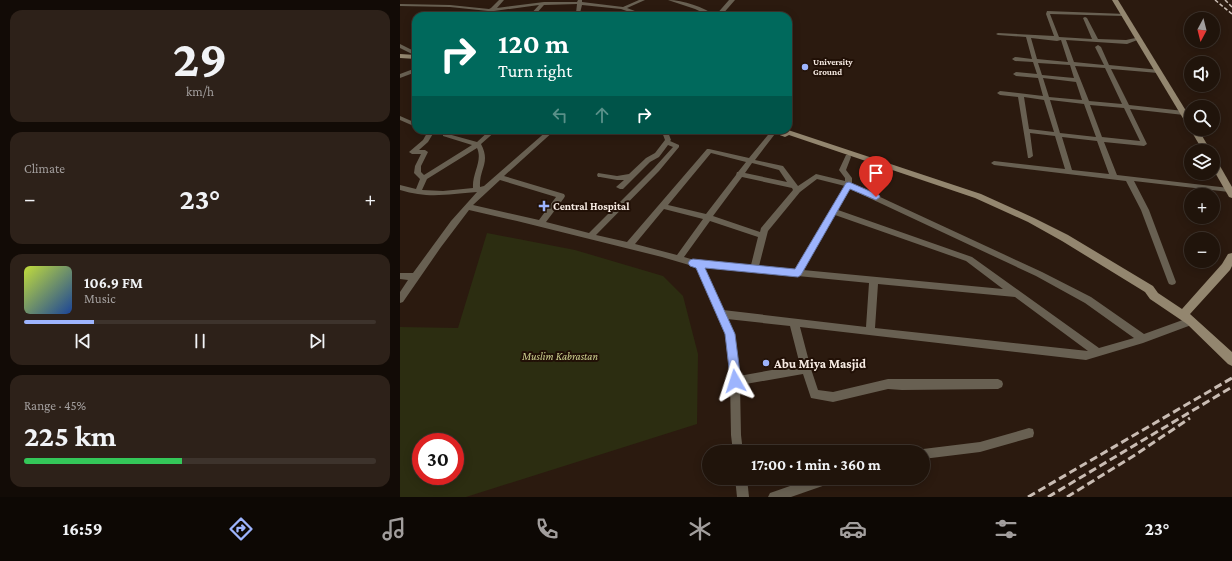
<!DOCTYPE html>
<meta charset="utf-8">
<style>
:root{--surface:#20140b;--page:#2d2119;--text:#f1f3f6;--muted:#a29e9d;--line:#3d332c;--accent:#9db4fd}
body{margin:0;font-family:"Crimson Pro",serif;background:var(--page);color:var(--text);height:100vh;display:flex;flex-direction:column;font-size:15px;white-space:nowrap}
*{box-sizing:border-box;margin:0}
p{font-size:13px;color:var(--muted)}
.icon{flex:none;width:22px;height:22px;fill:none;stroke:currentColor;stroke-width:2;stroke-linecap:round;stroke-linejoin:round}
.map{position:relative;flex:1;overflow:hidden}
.side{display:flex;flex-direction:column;gap:10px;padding:10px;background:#120b06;width:400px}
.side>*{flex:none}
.top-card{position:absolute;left:12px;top:12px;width:380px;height:122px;border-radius:12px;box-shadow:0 2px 10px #0003,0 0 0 1px var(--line);background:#00695c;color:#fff;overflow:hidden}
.needle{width:26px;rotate:187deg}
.controls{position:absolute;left:784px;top:12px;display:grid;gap:8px}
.controls a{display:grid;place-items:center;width:36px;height:36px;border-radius:50%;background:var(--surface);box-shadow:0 2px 10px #0003,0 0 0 1px var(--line);font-size:20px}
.speed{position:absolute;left:12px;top:433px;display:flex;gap:8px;font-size:20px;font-weight:700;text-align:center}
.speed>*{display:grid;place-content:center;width:52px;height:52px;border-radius:50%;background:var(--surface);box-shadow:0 2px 10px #0003,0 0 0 1px var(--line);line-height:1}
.speed .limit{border:6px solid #d22;background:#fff;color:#111}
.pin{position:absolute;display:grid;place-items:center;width:34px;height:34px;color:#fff;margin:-41px -17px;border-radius:50% 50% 50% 0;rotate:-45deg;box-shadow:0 0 4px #0007}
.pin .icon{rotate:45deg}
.me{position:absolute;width:44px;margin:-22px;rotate:354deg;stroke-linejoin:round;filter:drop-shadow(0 0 3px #0008)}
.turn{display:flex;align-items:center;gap:14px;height:84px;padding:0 20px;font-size:18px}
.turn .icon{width:52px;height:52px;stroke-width:2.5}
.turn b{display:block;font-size:28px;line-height:34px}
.lanes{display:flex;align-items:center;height:38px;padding:0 20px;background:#0003;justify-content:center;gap:20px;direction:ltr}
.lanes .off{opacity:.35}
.big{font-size:30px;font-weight:700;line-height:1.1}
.side .card{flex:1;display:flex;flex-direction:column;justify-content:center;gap:6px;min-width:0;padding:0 14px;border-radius:12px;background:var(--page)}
.side .dial{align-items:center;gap:0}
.dial b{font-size:52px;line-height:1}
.song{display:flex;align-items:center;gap:12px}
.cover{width:48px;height:48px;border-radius:6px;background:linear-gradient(135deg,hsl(70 70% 55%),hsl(220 70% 35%))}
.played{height:4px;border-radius:2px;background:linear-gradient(90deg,var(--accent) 20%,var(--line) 20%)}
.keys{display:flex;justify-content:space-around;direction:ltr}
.heat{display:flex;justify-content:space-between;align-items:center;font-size:22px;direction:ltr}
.charge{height:6px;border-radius:3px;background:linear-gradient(90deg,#34c759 45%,var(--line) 0)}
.trip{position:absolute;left:302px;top:445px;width:228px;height:40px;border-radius:20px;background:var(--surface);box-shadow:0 2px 10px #0003,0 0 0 1px var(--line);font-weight:700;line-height:40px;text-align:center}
.dock{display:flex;height:64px;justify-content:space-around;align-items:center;background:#0d0804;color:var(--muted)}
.dock .icon{width:28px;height:28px}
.dock .current{color:var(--accent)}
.dock b{font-size:18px;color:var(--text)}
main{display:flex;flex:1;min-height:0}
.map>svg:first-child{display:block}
.green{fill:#2c2d11;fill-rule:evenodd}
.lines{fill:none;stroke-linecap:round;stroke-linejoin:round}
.minor{fill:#686052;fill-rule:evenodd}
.tertiary{fill:#686052;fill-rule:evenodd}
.secondary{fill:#93866f;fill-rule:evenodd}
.rail-far1{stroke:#c9bcb3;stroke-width:1.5;stroke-dasharray:4 2;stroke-linecap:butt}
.rail{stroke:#c9bcb3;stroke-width:3;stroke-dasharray:8 4;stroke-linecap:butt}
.route{fill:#9db4fd;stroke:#6675a4}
.poi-dot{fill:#9db4fd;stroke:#211006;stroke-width:1.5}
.labels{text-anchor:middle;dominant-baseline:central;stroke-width:4;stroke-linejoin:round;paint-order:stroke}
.far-poi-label{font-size:9px;font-weight:bold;fill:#f6eae2;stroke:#211006;text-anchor:start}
.poi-label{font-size:11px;font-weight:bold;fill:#f6eae2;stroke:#211006;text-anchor:start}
.park-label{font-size:11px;font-style:italic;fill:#cdd08f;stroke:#211006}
.near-poi-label{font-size:13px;font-weight:bold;fill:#f6eae2;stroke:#211006;text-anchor:start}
</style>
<main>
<section class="side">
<div class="card dial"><b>29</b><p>km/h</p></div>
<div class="card"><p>Climate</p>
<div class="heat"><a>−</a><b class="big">23°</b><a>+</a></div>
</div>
<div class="card">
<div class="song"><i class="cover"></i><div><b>106.9 FM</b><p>Music</p></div></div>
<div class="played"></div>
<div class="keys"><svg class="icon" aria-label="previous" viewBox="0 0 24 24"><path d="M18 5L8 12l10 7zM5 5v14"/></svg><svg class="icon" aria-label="pause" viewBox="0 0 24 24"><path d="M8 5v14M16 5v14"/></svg><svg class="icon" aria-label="next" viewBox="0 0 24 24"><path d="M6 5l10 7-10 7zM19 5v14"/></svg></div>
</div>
<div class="card"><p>Range · 45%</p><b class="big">225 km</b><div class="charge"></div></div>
</section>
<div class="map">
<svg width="832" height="497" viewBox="0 0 832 497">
<rect width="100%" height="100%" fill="#2b1a0f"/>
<path class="green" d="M87 233 175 250 263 276 283 296 298 354 297 424 66 497H0V327L58 328ZM21 442H55V476H21Z"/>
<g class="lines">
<g class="minor">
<polygon points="99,0 104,0 97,8 144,2 177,2 178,0 182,0 182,2 223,7 239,0 245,0 227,8 248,16 241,16 221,9 182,5 180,13 184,16 179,16 176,13 177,4 144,5 134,16 129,16 139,5 94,11 89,16 84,16 88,11 50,7 0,6 0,4 50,5 89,9 91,8"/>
<path d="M268 0C283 0 304 7 316 16H310L295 9Z"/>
<path d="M647 11 726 14V15L724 16 650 14 659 37 692 39 683 18 685 17 687 18 698 39 726 40 740 37V39L727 44 666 40 674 62 704 65 695 47 698 45 701 47 709 65 760 70V72L758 73 711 69 729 105 784 111 787 113 784 115 730 109 747 144 744 146 704 142 717 175 829 188 832 189V192H829L734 181 749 210 776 282 775 284 772 285 769 284 768 282 741 210 726 181 594 165 591 163 594 161 665 169 655 136 630 133 633 156 630 158H628L618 97 600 95 597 93 600 91 643 96 638 78 616 76 613 74 616 72 637 74 633 62 615 61 612 59 615 57 632 59 626 37 598 35 596 34 598 33 654 36 646 14ZM631 38 657 41 661 40 668 62 637 59ZM638 63 670 65 674 78 642 75ZM675 66 705 68 722 104 689 101ZM643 78 676 82 682 100 649 97ZM624 97 644 100 654 132 629 129ZM650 100 684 104 696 137 660 133ZM690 105 724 108 740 141 702 137ZM662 137 697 141 709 174 672 170Z"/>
<polygon points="362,14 364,14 364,16 317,16 319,15"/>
<polygon points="0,44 16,52 16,56 0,48"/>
<polygon points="16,68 16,72 0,78 0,74"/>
<polygon points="0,116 16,123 16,127 0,120"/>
<path d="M23 130H32L34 132 28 142 19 150H25L28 152 21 166V172L24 175 72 145 43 136V130H49L48 134 77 142 90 130H97L81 144C91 163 79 168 80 187L84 186 148 130H155L104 176 164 194 165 196 164 198 146 222 189 233 254 168 273 147 268 145 259 157 250 162 223 189H220L216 187 224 180H217L200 177H198L197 175 198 173 217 176 229 174 246 158 255 153 265 140 262 132 263 130H269L268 132 271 140 270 141 279 145V147L259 171 196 235 227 242 307 149H309L349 158 372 130H378L355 160 383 166 398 186 416 174 445 181V178L439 170 446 155H450L451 157 446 170 452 178V184L642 272 691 297 744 334 791 317 794 318 796 321 794 324 743 343 686 360 400 327 411 369 418 390 433 392 488 379H598L602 381 603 384 602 387 598 389 502 390 488 389 433 402 411 398 403 374 340 385 341 435 343 452H333L331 435 330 381 325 334 296 267 262 257 117 221 69 210 41 247 3 302 0 303V292L8 280 0 279V273H13L51 221 77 192C48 194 29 199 0 190V185L16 189 20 179 14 173 15 166 21 154H12L9 152 23 140 27 133ZM77 148C83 161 72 173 73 188L43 191 22 190 27 179ZM311 153 346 162 338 172H337L336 175 306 214 268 205ZM352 163 379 170 387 182 345 173ZM342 177 392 188 393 190 361 228 360 232 313 216ZM417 179 445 186 395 269 359 266 368 231 400 192ZM100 180 156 197 139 220 73 205ZM450 189 636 276 685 303 734 338 699 348 572 257 438 210ZM264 209 303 219 277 255 235 244ZM435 215 566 261 603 289 403 270ZM310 221 358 237 351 265 294 260 284 257ZM304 267 469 283 466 327 323 310ZM478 284 615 297 688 351 475 328ZM327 319 390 326 400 365 339 376 335 334Z"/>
<polygon points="629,428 633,429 634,433 633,437 580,452 523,459 523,452 518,452 519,450 523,449 580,442"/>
<polygon points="335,478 347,478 349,497 337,497"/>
<polygon points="413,478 436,478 434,482 391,497 368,497 370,493"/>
</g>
<polygon class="tertiary" points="329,0 335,0 321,16 315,16"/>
<g class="secondary">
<polygon points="712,0 718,0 791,119 791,127 787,125"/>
<polygon points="0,54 16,55 16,59 0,58"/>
<polygon points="791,128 791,129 798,129 811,151 803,151 790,129"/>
<polygon points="366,130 388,130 581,194 634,218 668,235 753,286 758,293 782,309 822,264 828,254 832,253 832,266 830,270 790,314 832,352 832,366 828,364 787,324 750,299 745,292 662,241 628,222 575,198 389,135 385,137"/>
<polygon points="813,158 816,159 832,187 832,198 829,197 813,169"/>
</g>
<g class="rail-far1">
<polyline points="815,0 832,14"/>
<polyline points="825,0 832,7"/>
</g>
<g class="rail">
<polyline points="628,497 832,378"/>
<polyline points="648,497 832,387"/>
<polyline points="667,497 735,455 790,418"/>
</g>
</g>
<polygon class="route" points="449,182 479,195 480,197 476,200 450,189 401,275 398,277 305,268 335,334 341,381 339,385 335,386 331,385 325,334 296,268 290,266 288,263 290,260 293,259 395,269 446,183"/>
<g class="poi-dot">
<circle cx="405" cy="67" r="4"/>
<path d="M142 200h4v4h4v4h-4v4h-4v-4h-4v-4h4z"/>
<circle cx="366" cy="363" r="4"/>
</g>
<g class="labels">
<g class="far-poi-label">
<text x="413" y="62">University<tspan x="413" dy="10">Ground</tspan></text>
</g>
<g class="poi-label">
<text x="153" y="206">Central Hospital</text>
</g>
<g class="park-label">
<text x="160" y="356">Muslim Kabrastan</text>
</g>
<g class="near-poi-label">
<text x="374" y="363">Abu Miya Masjid</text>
</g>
</g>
</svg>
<div class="controls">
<a><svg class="needle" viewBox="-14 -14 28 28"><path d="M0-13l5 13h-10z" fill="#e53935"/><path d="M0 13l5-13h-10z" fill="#a29e9d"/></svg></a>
<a><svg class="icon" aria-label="sound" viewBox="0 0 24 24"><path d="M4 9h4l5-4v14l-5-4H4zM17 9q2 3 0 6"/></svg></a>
<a><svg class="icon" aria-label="search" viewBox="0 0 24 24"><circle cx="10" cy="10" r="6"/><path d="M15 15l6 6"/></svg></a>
<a><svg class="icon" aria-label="layers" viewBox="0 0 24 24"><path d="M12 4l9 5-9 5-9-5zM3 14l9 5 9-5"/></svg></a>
<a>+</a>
<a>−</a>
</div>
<div class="speed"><div class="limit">30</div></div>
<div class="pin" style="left:476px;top:197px;background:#d93025"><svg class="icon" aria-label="arrive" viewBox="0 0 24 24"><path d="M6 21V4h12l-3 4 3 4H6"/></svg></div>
<svg class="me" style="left:335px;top:381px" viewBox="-20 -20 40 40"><path d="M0-17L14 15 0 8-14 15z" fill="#9db4fd" stroke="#fff" stroke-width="4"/></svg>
<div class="trip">17:00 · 1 min · 360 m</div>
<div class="top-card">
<div class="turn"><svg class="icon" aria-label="right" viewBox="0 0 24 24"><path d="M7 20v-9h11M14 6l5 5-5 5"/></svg><div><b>120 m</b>Turn right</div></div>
<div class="lanes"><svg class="icon off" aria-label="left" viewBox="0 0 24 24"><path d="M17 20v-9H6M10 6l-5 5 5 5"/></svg><svg class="icon off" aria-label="ahead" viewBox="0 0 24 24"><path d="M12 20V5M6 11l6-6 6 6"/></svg><svg class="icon" aria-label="right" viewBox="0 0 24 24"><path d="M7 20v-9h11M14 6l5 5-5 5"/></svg></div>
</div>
</div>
</main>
<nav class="dock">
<b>16:59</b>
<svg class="icon current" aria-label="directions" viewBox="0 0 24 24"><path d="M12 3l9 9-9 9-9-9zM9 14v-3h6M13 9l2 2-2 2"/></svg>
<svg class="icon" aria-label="music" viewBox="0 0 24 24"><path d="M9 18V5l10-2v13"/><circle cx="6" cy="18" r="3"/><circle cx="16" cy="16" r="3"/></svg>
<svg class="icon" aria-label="phone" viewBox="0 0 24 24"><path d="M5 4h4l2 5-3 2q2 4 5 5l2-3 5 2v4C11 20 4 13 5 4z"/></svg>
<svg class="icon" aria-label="climate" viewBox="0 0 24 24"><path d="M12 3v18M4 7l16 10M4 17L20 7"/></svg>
<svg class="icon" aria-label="car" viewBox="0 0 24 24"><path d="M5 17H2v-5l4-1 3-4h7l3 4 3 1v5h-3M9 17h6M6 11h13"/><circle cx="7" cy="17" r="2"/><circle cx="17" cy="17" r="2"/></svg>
<svg class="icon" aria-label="filters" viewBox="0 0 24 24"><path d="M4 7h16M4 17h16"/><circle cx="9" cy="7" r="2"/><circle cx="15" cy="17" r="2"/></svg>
<b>23°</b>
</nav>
